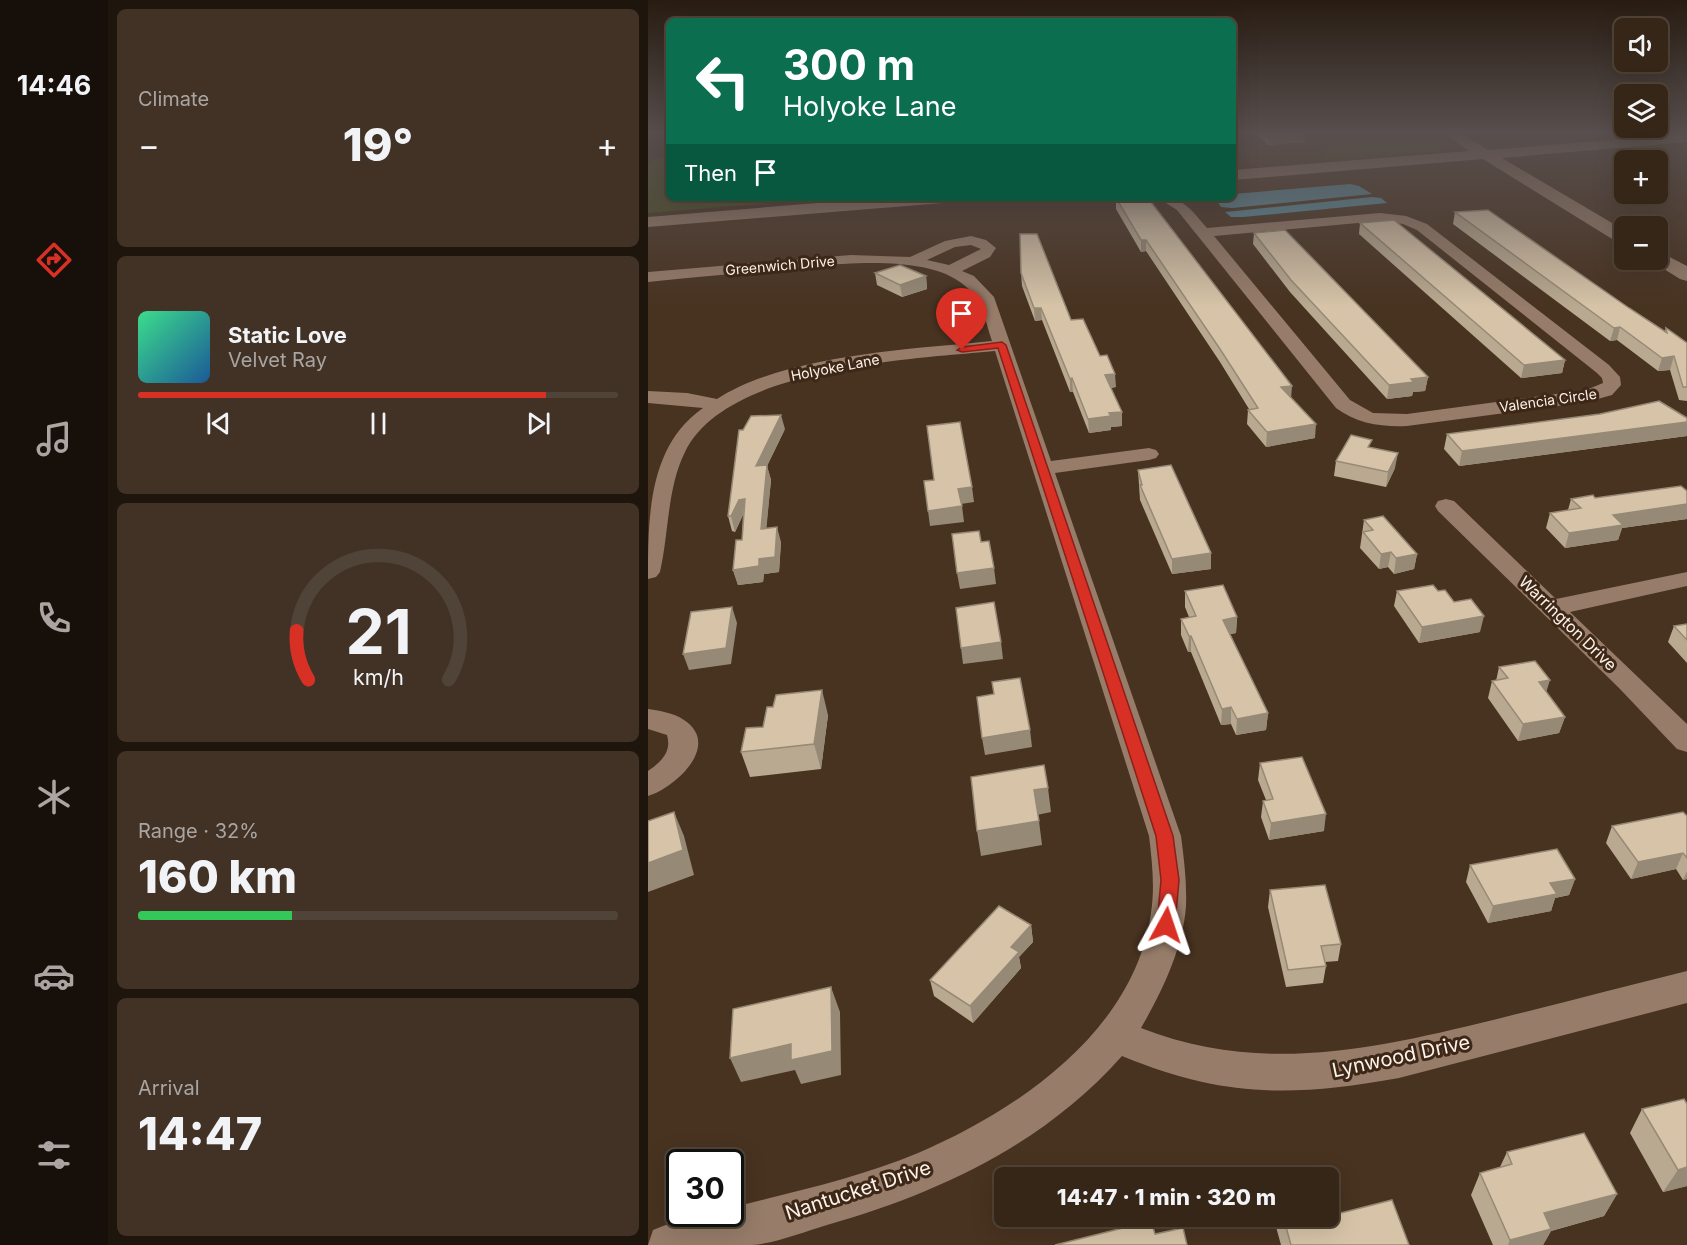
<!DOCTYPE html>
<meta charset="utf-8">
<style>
:root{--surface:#362618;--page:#413225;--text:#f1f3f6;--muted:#aaa5a2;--line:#504337;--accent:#d93025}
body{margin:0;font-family:Inter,sans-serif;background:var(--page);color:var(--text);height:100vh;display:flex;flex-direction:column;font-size:22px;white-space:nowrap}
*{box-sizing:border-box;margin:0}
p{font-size:20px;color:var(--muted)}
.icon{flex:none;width:33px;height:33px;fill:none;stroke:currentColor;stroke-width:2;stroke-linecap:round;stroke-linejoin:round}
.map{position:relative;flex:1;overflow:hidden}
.panel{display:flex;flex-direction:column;gap:9px;padding:9px;background:#1e150d;width:540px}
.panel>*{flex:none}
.top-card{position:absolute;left:18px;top:18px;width:570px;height:183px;border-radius:9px;box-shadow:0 6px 24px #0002,0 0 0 2px var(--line);background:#0b6e4f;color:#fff;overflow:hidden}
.tools{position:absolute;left:966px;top:18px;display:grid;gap:12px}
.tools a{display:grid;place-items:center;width:54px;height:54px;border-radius:9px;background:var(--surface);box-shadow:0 6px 24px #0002,0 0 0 2px var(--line);font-size:30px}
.speed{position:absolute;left:18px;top:1149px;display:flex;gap:12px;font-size:30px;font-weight:700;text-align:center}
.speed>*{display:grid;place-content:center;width:78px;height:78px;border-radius:50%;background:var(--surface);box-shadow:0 6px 24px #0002,0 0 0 2px var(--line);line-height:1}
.speed .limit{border:3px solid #111;border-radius:9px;background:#fff;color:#111}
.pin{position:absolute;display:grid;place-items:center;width:51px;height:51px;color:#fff;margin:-62px -26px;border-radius:50% 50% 50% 0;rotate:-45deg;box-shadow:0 0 6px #0007}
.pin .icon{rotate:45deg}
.me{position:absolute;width:66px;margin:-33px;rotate:5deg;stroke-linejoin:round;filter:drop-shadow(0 0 4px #0008)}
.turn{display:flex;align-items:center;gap:21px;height:126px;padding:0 18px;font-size:27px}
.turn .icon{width:78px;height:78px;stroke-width:2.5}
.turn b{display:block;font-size:42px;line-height:51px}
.then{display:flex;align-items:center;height:57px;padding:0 18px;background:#0003;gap:12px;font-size:22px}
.big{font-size:45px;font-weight:800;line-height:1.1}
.panel .widget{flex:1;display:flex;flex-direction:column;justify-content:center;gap:9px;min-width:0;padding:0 21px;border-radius:9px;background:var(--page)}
.panel .dial{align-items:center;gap:0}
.dial svg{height:156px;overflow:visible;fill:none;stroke:var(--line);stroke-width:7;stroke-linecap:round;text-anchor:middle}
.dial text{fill:var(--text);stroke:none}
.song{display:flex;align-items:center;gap:18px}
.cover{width:72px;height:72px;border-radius:9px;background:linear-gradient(135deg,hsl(150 70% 55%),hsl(210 70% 35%))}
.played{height:6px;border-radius:3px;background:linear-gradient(90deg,var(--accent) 85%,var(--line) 85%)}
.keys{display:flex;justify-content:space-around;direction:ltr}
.heat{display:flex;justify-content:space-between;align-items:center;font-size:33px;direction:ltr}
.charge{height:9px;border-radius:4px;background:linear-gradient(90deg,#34c759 32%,var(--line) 0)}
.trip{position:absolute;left:346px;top:1167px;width:345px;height:60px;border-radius:9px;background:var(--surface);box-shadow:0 6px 24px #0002,0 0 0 2px var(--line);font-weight:800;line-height:60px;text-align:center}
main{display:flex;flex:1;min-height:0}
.tabs{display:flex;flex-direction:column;width:108px;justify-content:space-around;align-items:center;background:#160f0a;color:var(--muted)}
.tabs .icon{width:42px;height:42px}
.tabs .selected{color:var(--accent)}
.tabs b{font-size:27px;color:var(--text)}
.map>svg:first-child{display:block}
.built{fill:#553923}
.green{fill:#484e23}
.water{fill:#5890a3}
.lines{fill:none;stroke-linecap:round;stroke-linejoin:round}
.minor{fill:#967c69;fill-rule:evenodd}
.secondary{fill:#967c69;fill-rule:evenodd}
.wall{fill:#b9a990}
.shaded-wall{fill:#968976}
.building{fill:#d7c4a8;stroke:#968976;stroke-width:1.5}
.route{fill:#d93025;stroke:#8d1f18;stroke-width:1.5}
.labels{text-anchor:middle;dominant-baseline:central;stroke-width:6;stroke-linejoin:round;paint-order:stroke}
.far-street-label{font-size:14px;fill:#fdf1e8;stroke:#3d2717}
.street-label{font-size:16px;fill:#fdf1e8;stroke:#3d2717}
.near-street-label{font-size:20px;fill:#fdf1e8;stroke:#3d2717}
</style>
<main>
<nav class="tabs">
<b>14:46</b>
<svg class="icon selected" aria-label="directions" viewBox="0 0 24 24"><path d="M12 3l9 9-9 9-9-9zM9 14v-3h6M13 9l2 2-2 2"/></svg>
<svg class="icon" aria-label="music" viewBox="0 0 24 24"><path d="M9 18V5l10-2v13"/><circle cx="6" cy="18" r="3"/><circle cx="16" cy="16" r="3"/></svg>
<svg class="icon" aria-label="phone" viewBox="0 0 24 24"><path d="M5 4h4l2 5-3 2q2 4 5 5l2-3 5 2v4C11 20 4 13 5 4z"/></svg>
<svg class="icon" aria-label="climate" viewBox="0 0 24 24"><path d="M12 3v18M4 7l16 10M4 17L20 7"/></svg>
<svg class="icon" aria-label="car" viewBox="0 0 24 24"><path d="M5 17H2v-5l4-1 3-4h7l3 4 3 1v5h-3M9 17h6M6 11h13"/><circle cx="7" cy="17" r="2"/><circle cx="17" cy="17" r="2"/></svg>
<svg class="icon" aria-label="filters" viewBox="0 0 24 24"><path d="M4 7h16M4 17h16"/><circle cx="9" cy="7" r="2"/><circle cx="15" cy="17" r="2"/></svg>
</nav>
<section class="panel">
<div class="widget"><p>Climate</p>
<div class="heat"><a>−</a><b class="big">19°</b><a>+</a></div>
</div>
<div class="widget">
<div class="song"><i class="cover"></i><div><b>Static Love</b><p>Velvet Ray</p></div></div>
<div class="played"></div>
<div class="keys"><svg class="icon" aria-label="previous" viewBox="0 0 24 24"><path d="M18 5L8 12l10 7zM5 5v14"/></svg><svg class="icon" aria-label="pause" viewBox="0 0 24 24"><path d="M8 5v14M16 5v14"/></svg><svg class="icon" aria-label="next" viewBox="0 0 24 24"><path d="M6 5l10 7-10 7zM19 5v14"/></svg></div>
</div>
<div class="widget dial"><svg viewBox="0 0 100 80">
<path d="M14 69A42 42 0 1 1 86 69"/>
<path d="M14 69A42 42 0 0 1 8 44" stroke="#d93025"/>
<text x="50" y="56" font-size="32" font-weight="700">21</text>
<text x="50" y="72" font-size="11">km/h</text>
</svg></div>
<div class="widget"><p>Range · 32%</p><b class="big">160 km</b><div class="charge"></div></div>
<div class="widget"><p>Arrival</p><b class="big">14:47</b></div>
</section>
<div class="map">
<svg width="1039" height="1245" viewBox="0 0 1039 1245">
<rect width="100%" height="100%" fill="#483220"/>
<polygon class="built" points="590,133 786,133 805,145 807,150 799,153 695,163 607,167 593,154 597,140"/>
<g class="green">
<polygon points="768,133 794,151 674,160 679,149 690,139"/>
<polygon points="21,154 21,198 184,198 0,213 0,162"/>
</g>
<g class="water">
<polygon points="702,184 711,186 724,194 584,208 573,207 569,201 571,198 585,198 585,194"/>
<polygon points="724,197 733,198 739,203 595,217 583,217 577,212"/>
</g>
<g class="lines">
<g class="minor">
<polygon points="1014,133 1030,133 1038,138 1032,141"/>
<path d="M510 198C538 198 542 209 559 228L732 213 758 216 779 224 961 365 972 377 973 385 964 395 939 402 759 426C734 427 709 424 688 408L529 210ZM732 221 755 224 769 230 949 373 954 378 955 383 938 390 759 414 725 413 702 400 566 236Z"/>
<path d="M323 236 338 240 348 248 342 257 314 271 326 276 346 297 403 461 501 448 508 450 511 454 508 458 501 460 407 473 533 836C536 859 539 883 538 906 535 948 514 992 493 1028 612 1075 726 1049 845 1020 910 1004 974 987 1039 971V1003L751 1078C644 1097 576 1098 474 1056 396 1144 291 1193 179 1225 155 1232 129 1243 104 1245 70 1245 34 1245 0 1245L5 1230C30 1219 55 1214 82 1214V1208C145 1192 210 1178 270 1153 371 1110 487 1030 503 913 507 887 504 861 501 836L347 351C264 359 78 367 37 452 19 488 21 533 12 572L8 577 0 579C0 518 0 446 55 408L0 403V391L39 393 69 399C137 355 264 349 344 341 337 320 334 299 316 285 275 250 170 266 119 271 79 274 40 278 0 282V272L203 255 262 257 297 241ZM323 245 333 249 301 265 279 260 307 247Z"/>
<polygon points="798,499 806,501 908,599 1039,572 1039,586 922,612 1039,724 1039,752 1029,749 971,688 790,511 787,506 790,501"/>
<path d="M0 709C13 711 26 713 36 720 74 745 27 788 0 796V771C13 762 24 752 19 735L0 729Z"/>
</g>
<g class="secondary">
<polygon points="795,133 813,133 840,150 1039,134 1039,142 854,158 976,230 976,244 969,242 835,159 585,180 585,170 821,151"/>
<polygon points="231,198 304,198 301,202 295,203 0,227 0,217"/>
<polygon points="1010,251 1039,266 1039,281 1032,279 1003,261 1002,260 1010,260"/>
</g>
</g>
<g class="wall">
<polygon points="607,133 657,133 657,142 620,145"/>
<polygon points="468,198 643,398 667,438 618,447 599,424 600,410 601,409 572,362 498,251 493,252 468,209"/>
<polygon points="807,212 981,308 1017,331 1018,328 1039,343 1039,401 1031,400 1022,370 1010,371 969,340 962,341 805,224"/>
<polygon points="712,223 917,360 914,373 873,378 711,234"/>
<polygon points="606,233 780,377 777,391 765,392 764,396 739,399 642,292 605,244"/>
<polygon points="227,273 278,276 279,289 254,297 229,285"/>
<polygon points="373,273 423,320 452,356 468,387 463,388 474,426 463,427 463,430 441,433 425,392 422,392 394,320 387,321 374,286"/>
<polygon points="1039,418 1039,436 811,466 796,449 799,434"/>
<polygon points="137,429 119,466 123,480 118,528 133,542 131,572 116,574 115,582 90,585 85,570 94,540 95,515 87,532 84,531 80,516"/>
<polygon points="688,461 747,468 738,487 686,476"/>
<polygon points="490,470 563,553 563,569 524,574 492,500"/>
<polygon points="1039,491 1039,519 974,528 970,540 917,548 898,528 902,513 920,510 923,499 947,498"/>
<polygon points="716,520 769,554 766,569 746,574 740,567 731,569 712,548"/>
<polygon points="537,591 589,617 588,633 582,634 620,713 618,730 588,735 583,724 573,725 543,652 540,652 533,635 533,619 541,617 537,607"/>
<polygon points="749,591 790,591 806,602 832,632 771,643 746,606"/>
<polygon points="1039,624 1039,663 1020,642 1026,626"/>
<polygon points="851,667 917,717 911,733 870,741 840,698 844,681 848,681"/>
<polygon points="180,715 173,769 102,777 93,752 115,727"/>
<polygon points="612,763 676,831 621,840 613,817 615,801 618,800 610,780"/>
<polygon points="1039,816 1039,879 1035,880 1028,869 983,879 958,843 964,826"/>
<polygon points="822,865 927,879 921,895 907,898 903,911 840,923 818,882"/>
<polygon points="622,890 693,944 690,961 677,962 678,966 675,983 638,987 620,907"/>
<polygon points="383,925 385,942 371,957 373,968 325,1023 286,996 282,980"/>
<polygon points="1039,1104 1039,1186 1015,1192 982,1133 994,1109"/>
<polygon points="859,1152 969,1194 956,1216 903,1231 895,1245 845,1245 823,1195 832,1173 852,1167"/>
<polygon points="625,1216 681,1216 761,1245 633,1245"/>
</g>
<g class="shaded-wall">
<polygon points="621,133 657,133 657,142 620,145"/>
<polygon points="493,240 498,240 498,251 493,252"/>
<polygon points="278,276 279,289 254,297 252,285"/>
<polygon points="386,308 393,308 394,320 387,321"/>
<polygon points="972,327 969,340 962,341 966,328"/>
<polygon points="1026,356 1022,370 1010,371 1014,358"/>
<polygon points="917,360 914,373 873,378 876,365"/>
<polygon points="467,374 468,387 458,388 457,375"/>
<polygon points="780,377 777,391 765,392 764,396 739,399 741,385 763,379"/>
<polygon points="424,378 425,392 422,392 422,379"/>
<polygon points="644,386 643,399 633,387"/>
<polygon points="474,412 474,426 463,427 463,430 441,433 440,419 461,413"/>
<polygon points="133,415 137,429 119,466 123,480 117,544 113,529 108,466"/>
<polygon points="1039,422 1039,436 811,466 814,451"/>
<polygon points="668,424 667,438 618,447 619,432"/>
<polygon points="750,453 747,468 738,487 740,472"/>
<polygon points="324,487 326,502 313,504 310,489"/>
<polygon points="97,499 95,515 87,532 83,516 91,500"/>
<polygon points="1039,504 1039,519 974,528 970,540 917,548 921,533 965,515"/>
<polygon points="314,506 316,522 282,526 280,511"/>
<polygon points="129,527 133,542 131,572 116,574 115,582 90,585 85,570 111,559"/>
<polygon points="743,552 740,567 731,569 733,554"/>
<polygon points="563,553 563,569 524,574 524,559"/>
<polygon points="769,554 766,569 746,574 748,558"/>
<polygon points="346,568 348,584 312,589 309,573"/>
<polygon points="84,607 89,623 83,664 41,670 35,654"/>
<polygon points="836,616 832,632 771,643 774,627"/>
<polygon points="589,617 588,633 574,636 575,620"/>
<polygon points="541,636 543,636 543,652 540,652"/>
<polygon points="353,642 355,659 315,664 313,648"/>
<polygon points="902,680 897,696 891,682"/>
<polygon points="174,690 180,715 173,769 166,744"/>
<polygon points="583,707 583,724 573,725 574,709"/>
<polygon points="620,713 618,730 588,735 589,719"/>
<polygon points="917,717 911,733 870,741 875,724"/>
<polygon points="382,730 384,747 337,755 334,738"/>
<polygon points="400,788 403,812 389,815 386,790"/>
<polygon points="26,812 36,836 46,875 0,892 0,863"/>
<polygon points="678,814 676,831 621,840 623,823"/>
<polygon points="391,821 394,845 333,856 329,831"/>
<polygon points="1035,853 1028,869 983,879 990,862"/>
<polygon points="1039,871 1039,879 1035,880"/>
<polygon points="927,879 921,895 907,898 903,911 840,923 845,906 902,883"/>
<polygon points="383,925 385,942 371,957 373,968 325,1023 322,1006 363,947"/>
<polygon points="183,987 192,1012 193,1075 153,1084 147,1070 93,1082 82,1058"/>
<polygon points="1039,1167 1039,1186 1015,1192 1030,1170"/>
<polygon points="969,1194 956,1216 903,1231 895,1245 860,1245 862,1240 896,1213"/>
</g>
<g class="building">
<polygon points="468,198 488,198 492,202 503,202 644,386 633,387 668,424 619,432 600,410 610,408 572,349 498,240 493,240"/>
<polygon points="840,210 981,308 1019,333 1018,328 1039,343 1039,387 1035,387 1026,356 1014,358 972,327 966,328 807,212"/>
<polygon points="746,220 917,360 876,365 712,223"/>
<polygon points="637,230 780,377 763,379 766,382 741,385 643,280 606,233"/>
<polygon points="372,234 389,234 423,320 435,319 452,356 459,355 467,374 457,375 474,412 461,413 463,416 440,419 424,378 422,379 393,308 386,308 373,273"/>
<polygon points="252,265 278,276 252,285 227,273"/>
<polygon points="1011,401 1039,418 1039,422 814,451 799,434 952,414"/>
<polygon points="133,415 108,466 119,465 113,529 129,527 127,557 111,559 111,566 85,570 88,540 94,540 97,499 91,500 83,516 80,516 91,430 95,430 103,416"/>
<polygon points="312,422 324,487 310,489 314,506 280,511 276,481 286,480 279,426"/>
<polygon points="703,435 724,440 720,447 750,453 740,472 688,461"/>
<polygon points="523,465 563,553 524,559 492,485 494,485 490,470"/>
<polygon points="1033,486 1039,491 1039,504 965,515 975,525 921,533 902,513 933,508 923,499 945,495 947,498"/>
<polygon points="735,516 769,554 748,558 743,552 733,554 715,532 725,530 716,520"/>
<polygon points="331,531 333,542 341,541 346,568 309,573 304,534"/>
<polygon points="575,585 589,617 575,620 620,713 589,719 583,707 574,709 543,636 541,636 533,619 548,616 537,591"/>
<polygon points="785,585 790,591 797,590 806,602 823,599 836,616 774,627 749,591"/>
<polygon points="346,602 353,642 313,648 308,608"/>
<polygon points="84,607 78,648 35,654 43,612"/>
<polygon points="1039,624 1039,640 1026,626"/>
<polygon points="887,661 902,680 891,682 917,717 875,724 844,681 860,678 851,667"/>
<polygon points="372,678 382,730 334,738 329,697 346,694 344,682"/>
<polygon points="174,690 166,744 93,752 98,728 115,727 119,707 125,707 128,695"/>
<polygon points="654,757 678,814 623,823 615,801 625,799 612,763"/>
<polygon points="396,765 400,788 386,790 391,821 329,831 323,777"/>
<polygon points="26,812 35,850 0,863 0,821"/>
<polygon points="1035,812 1039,816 1039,858 1035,853 990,862 964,826"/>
<polygon points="909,849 927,879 902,883 909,894 845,906 822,865"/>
<polygon points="677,885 693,944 673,946 678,966 640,970 622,890"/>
<polygon points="351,906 383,925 363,947 371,952 322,1006 282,980"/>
<polygon points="183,987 184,1051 143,1060 143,1044 82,1058 85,1009"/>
<polygon points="1036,1099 1039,1104 1039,1167 1030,1170 994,1109"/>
<polygon points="936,1133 969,1194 896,1213 903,1229 862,1240 832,1173 864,1164 859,1152"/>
<polygon points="744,1200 761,1245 643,1245 635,1216 681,1216"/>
<polygon points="503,1221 507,1234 535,1228 539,1245 407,1245"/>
</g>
<linearGradient id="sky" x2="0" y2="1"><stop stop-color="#281c12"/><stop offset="0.43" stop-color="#584f4e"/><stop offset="1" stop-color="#584f4e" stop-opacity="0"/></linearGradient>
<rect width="1039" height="308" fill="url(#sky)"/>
<polygon class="route" points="354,342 358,345 525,836 531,880 527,925 524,931 518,933 511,931 509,925 513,880 508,836 350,348 314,352 309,350 314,347"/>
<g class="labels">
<g class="far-street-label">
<text transform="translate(132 265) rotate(-5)">Greenwich Drive</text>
<text transform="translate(187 367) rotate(-11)">Holyoke Lane</text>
<text transform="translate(900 400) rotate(-8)">Valencia Circle</text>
</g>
<g class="street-label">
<text transform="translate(920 623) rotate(44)">Warrington Drive</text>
</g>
<g class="near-street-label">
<text transform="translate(753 1056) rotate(-12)">Lynwood Drive</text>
<text transform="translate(210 1190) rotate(-18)">Nantucket Drive</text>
</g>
</g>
</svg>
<div class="tools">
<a><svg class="icon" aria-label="sound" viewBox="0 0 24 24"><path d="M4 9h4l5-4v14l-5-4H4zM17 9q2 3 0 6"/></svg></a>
<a><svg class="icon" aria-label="layers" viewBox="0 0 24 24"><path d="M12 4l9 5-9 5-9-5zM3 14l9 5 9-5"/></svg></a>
<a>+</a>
<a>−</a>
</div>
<div class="speed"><div class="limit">30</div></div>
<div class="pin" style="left:314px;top:350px;background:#d93025"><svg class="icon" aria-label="arrive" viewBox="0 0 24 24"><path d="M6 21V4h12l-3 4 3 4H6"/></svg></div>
<svg class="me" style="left:518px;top:925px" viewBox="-20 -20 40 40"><path d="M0-17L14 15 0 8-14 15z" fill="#d93025" stroke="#fff" stroke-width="4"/></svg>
<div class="trip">14:47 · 1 min · 320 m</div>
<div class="top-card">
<div class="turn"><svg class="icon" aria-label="left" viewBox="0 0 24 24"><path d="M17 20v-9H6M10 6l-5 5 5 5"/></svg><div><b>300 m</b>Holyoke Lane</div></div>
<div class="then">Then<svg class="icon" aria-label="arrive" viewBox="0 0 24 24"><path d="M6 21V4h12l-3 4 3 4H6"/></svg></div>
</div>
</div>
</main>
